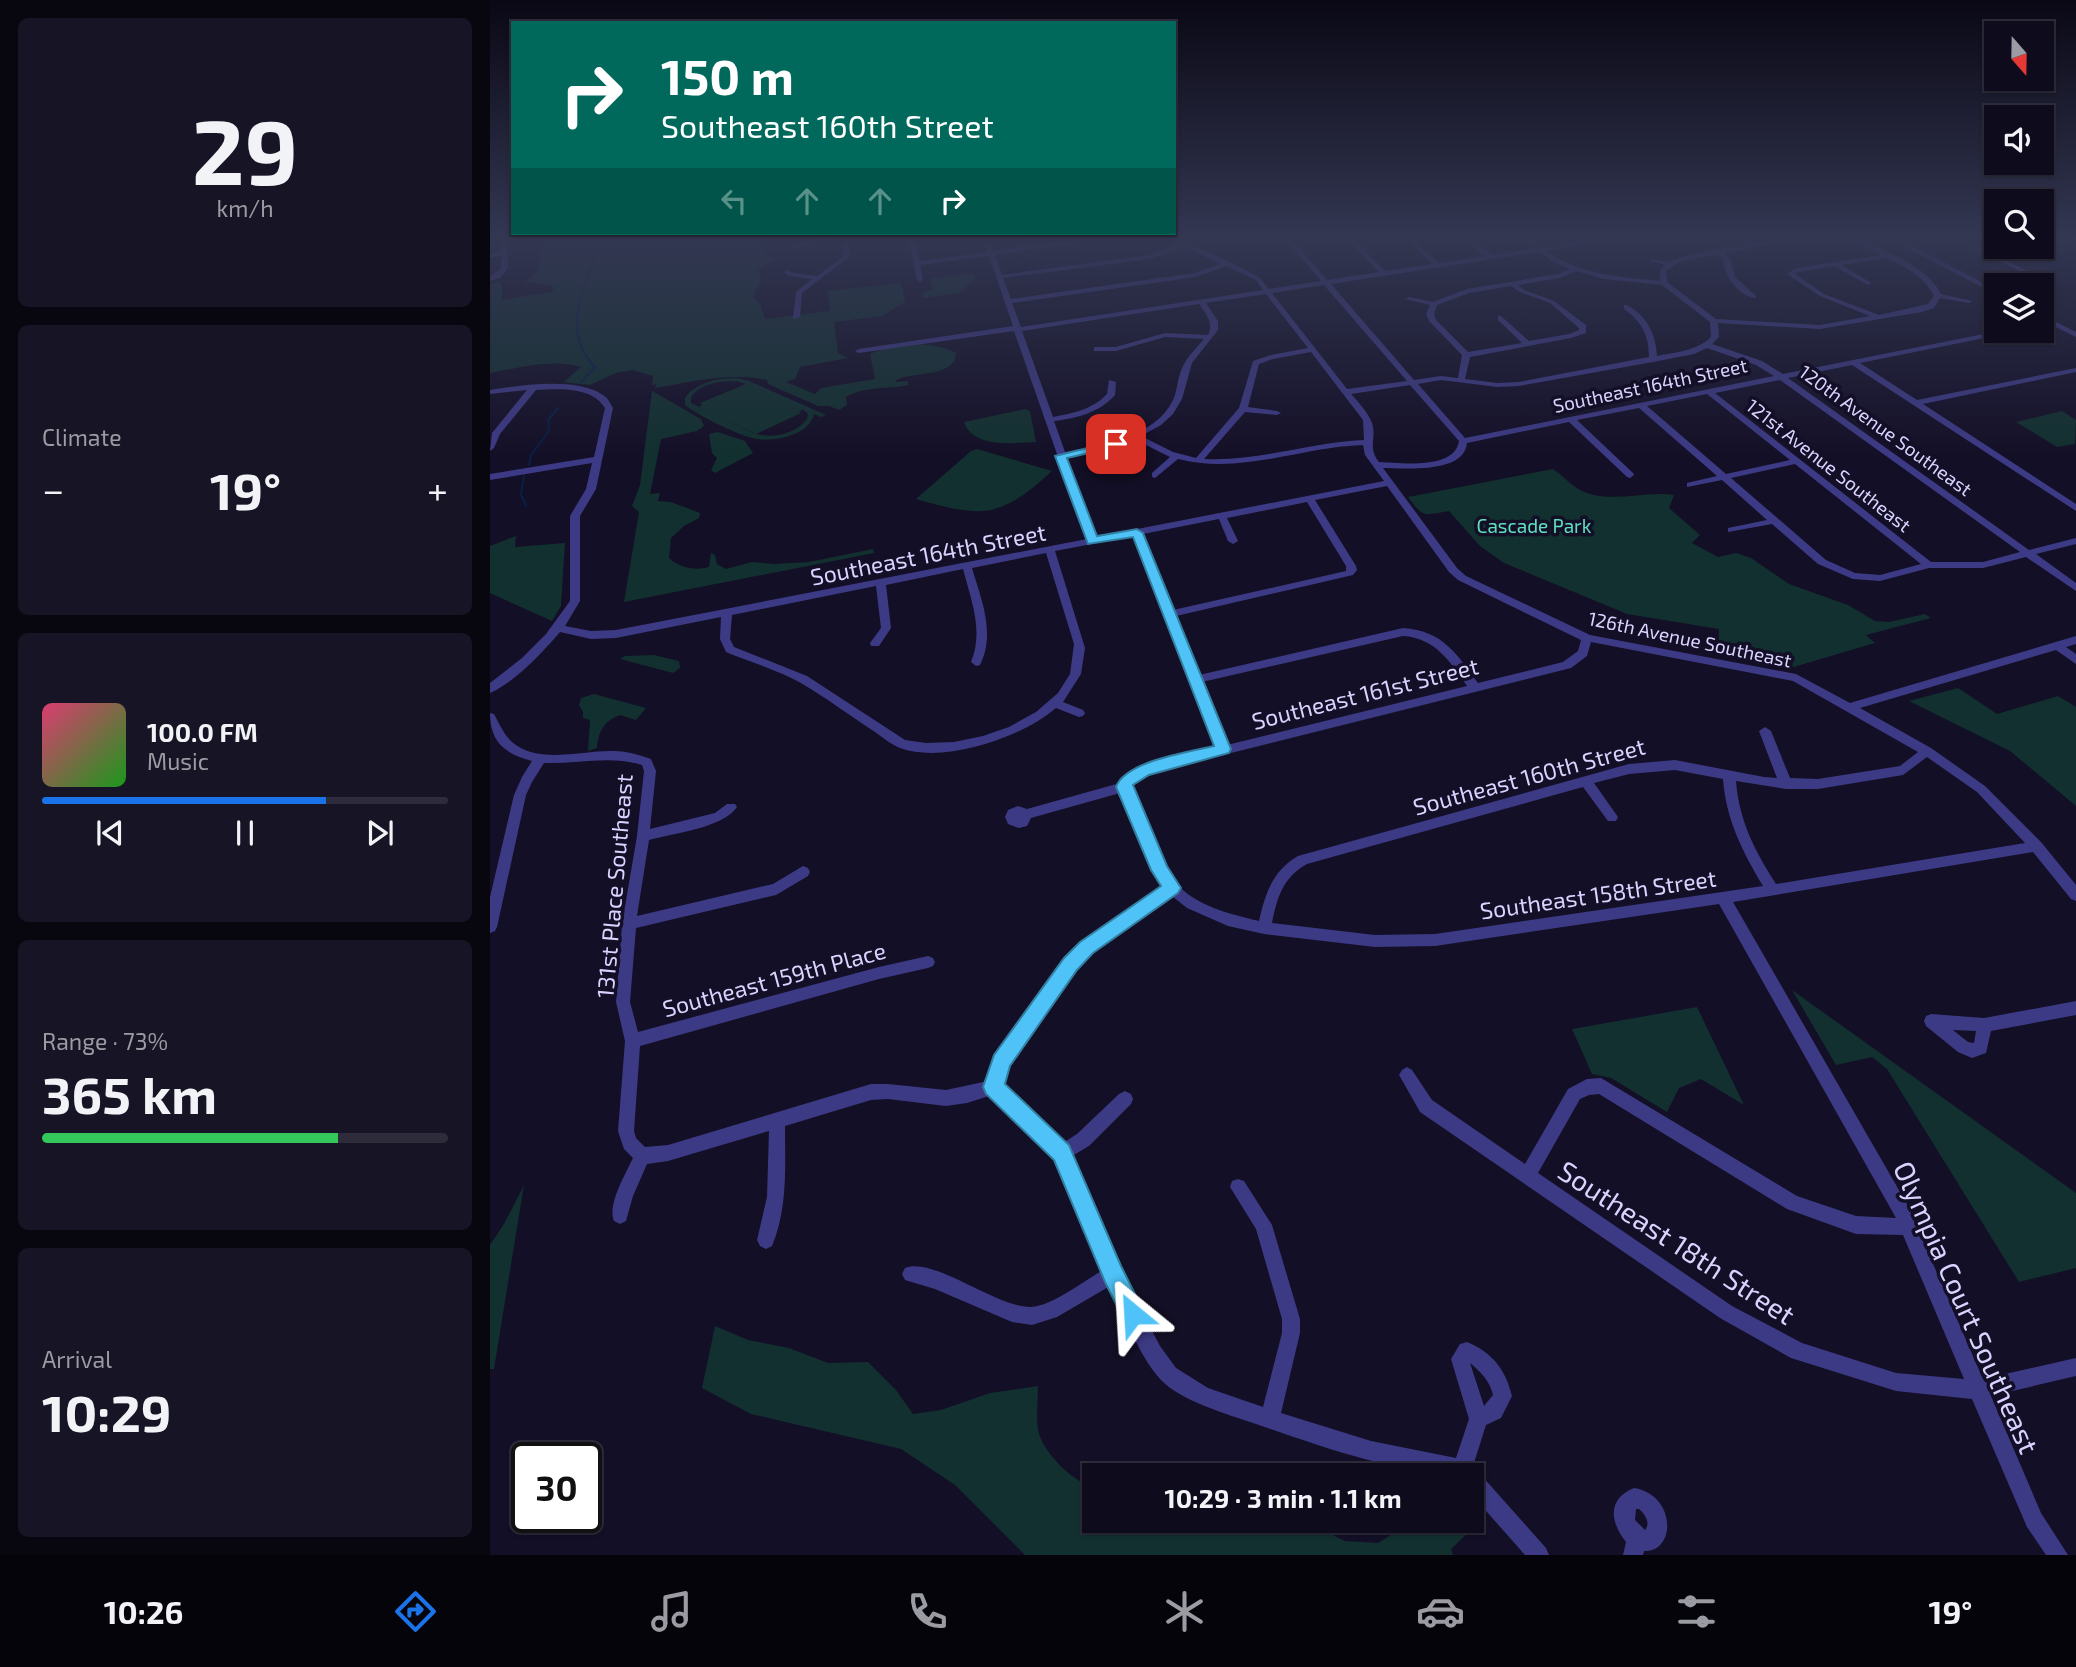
<!DOCTYPE html>
<meta charset="utf-8">
<style>
:root{--surface:#0e0b1c;--page:#171425;--text:#f1f3f6;--muted:#9b9ba3;--line:#2e2b3b;--accent:#1a73e8}
body{margin:0;font-family:"Exo 2",sans-serif;background:var(--page);color:var(--text);height:100vh;display:flex;flex-direction:column;font-size:26px;white-space:nowrap}
*{box-sizing:border-box;margin:0}
p{font-size:23px;color:var(--muted)}
.icon{flex:none;width:38px;height:38px;fill:none;stroke:currentColor;stroke-width:2;stroke-linecap:round;stroke-linejoin:round}
.map{position:relative;flex:1;overflow:hidden}
.panel{display:flex;flex-direction:column;gap:18px;padding:18px;background:#08060f;width:490px}
.panel>*{flex:none}
.guide{position:absolute;left:21px;top:21px;width:665px;height:214px;border-radius:0px;box-shadow:0 2px 5px #0004,0 0 0 2px var(--line);background:#00695c;color:#fff;overflow:hidden}
.needle{width:46px;rotate:160deg}
.fabs{position:absolute;left:1494px;top:21px;display:grid;gap:14px}
.fabs a{display:grid;place-items:center;width:70px;height:70px;border-radius:0px;background:var(--surface);box-shadow:0 2px 5px #0004,0 0 0 2px var(--line);font-size:35px}
.speed{position:absolute;left:21px;top:1442px;display:flex;gap:14px;font-size:35px;font-weight:700;text-align:center}
.speed>*{display:grid;place-content:center;width:91px;height:91px;border-radius:50%;background:var(--surface);box-shadow:0 2px 5px #0004,0 0 0 2px var(--line);line-height:1}
.speed .limit{border:4px solid #111;border-radius:10px;background:#fff;color:#111}
.pin{position:absolute;display:grid;place-items:center;width:60px;height:60px;color:#fff;margin:-30px;border-radius:14px;box-shadow:0 4px 10px #0006}
.me{position:absolute;width:77px;margin:-38px;rotate:333deg;stroke-linejoin:round;filter:drop-shadow(0 0 5px #0008)}
.turn{display:flex;align-items:center;gap:24px;height:147px;padding:0 35px;font-size:32px}
.turn .icon{width:91px;height:91px;stroke-width:2.5}
.turn b{display:block;font-size:49px;line-height:60px}
.lanes{display:flex;align-items:center;height:66px;padding:0 35px;background:#0003;justify-content:center;gap:35px;direction:ltr}
.lanes .off{opacity:.35}
.big{font-size:52px;font-weight:700;line-height:1.1}
.panel .card{flex:1;display:flex;flex-direction:column;justify-content:center;gap:10px;min-width:0;padding:0 24px;border-radius:10px;background:var(--page)}
.panel .dial{align-items:center;gap:0}
.dial b{font-size:91px;line-height:1}
.song{display:flex;align-items:center;gap:21px}
.cover{width:84px;height:84px;border-radius:10px;background:linear-gradient(135deg,hsl(340 70% 55%),hsl(120 70% 35%))}
.played{height:7px;border-radius:4px;background:linear-gradient(90deg,var(--accent) 70%,var(--line) 70%)}
.keys{display:flex;justify-content:space-around;direction:ltr}
.heat{display:flex;justify-content:space-between;align-items:center;font-size:38px;direction:ltr}
.charge{height:10px;border-radius:5px;background:linear-gradient(90deg,#34c759 73%,var(--line) 0)}
.trip{position:absolute;left:592px;top:1463px;width:402px;height:70px;border-radius:0px;background:var(--surface);box-shadow:0 2px 5px #0004,0 0 0 2px var(--line);font-weight:700;line-height:70px;text-align:center}
.dock{display:flex;height:112px;justify-content:space-around;align-items:center;background:#06040b;color:var(--muted)}
.dock .icon{width:49px;height:49px}
.dock .selected{color:var(--accent)}
.dock b{font-size:32px;color:var(--text)}
main{display:flex;flex:1;min-height:0}
.map>svg:first-child{display:block}
.green{fill:#12302f;fill-rule:evenodd}
.lines{fill:none;stroke-linecap:round;stroke-linejoin:round}
.stream{stroke:#0a1f44;stroke-width:2}
.minor{fill:#3d3a85;fill-rule:evenodd}
.route{fill:#4fc3f7;stroke:#337fa1;stroke-width:2}
.labels{text-anchor:middle;dominant-baseline:central;stroke-width:7;stroke-linejoin:round;paint-order:stroke}
.far-street-label{font-size:19px;fill:#d9d4ff;stroke:#130f26}
.far-park-label{font-size:19px;fill:#5fe0c0;stroke:#130f26}
.street-label{font-size:23px;fill:#d9d4ff;stroke:#130f26}
.near-street-label{font-size:28px;fill:#d9d4ff;stroke:#130f26}
</style>
<main>
<section class="panel">
<div class="card dial"><b>29</b><p>km/h</p></div>
<div class="card"><p>Climate</p>
<div class="heat"><a>−</a><b class="big">19°</b><a>+</a></div>
</div>
<div class="card">
<div class="song"><i class="cover"></i><div><b>100.0 FM</b><p>Music</p></div></div>
<div class="played"></div>
<div class="keys"><svg class="icon" aria-label="previous" viewBox="0 0 24 24"><path d="M18 5L8 12l10 7zM5 5v14"/></svg><svg class="icon" aria-label="pause" viewBox="0 0 24 24"><path d="M8 5v14M16 5v14"/></svg><svg class="icon" aria-label="next" viewBox="0 0 24 24"><path d="M6 5l10 7-10 7zM19 5v14"/></svg></div>
</div>
<div class="card"><p>Range · 73%</p><b class="big">365 km</b><div class="charge"></div></div>
<div class="card"><p>Arrival</p><b class="big">10:29</b></div>
</section>
<div class="map">
<svg width="1586" height="1555" viewBox="0 0 1586 1555">
<rect width="100%" height="100%" fill="#130f26"/>
<g class="green">
<path d="M48 239H286L277 243 273 254 288 259 268 269 271 282 264 292 263 297 270 303 275 319 340 311 338 291 411 283 415 302 392 316 344 322 348 353 358 358 310 367 305 379 296 382 325 394 331 388 385 379 380 354C404 343 443 340 466 353 465 378 424 371 406 380V382L418 381V385C396 390 378 385 356 397L357 405 349 410 339 406H328L278 384 277 380C239 372 203 382 165 388L166 384 162 385 163 376 142 370 126 373 100 385 74 382 91 367C65 358 26 368 0 373L1 284 7 282 12 285V300L62 292 64 288 61 285 35 282C54 271 52 258 48 239Z"/>
<polygon points="483,273 485,279 469,293 433,298 433,293 442,290 440,279"/>
<path d="M247 378 259 381 336 415 331 417 324 414C319 435 286 442 267 439 249 436 209 416 195 405V398C206 382 228 378 247 378ZM244 381 239 384 246 381 256 384 210 403 212 405 209 407 266 434 311 413 309 412 313 409 318 414 317 419C305 435 281 439 263 433L201 403V397C211 384 228 381 244 381Z"/>
<path d="M162 391 211 419 214 426 207 431 171 439 160 494 170 493 168 501 181 502 210 513 209 518 194 526 181 538 179 558C190 568 205 571 219 567L221 553 225 555 227 564 236 569 262 562 284 564 319 562 383 549 384 553 134 602 149 512 142 506 150 485Z"/>
<path d="M535 409 540 411 546 442C524 443 483 449 474 422Z"/>
<polygon points="1572,411 1586,420 1585,444 1567,447 1526,422"/>
<polygon points="228,432 255,441 263,453 225,473 221,470 227,458 222,453 219,434"/>
<path d="M487 449 562 471C510 519 492 518 426 499L481 451Z"/>
<path d="M1063 469C1072 475 1081 485 1090 490 1119 505 1155 490 1184 495L1179 508 1210 535 1202 543 1228 557 1246 553 1261 558 1299 584 1358 605 1385 621 1399 622 1435 614 1441 618 1376 635 1385 643 1297 669 1229 654V629L1137 614 1014 563 990 546 959 511C934 515 934 519 918 497Z"/>
<polygon points="26,536 25,547 75,543 71,606 62,621 0,593 0,546"/>
<polygon points="164,655 189,661 190,668 183,673 130,659 135,656"/>
<polygon points="1468,688 1507,714 1568,696 1586,707 1586,806 1520,751 1419,701"/>
<path d="M104 694 156 708 146 720 130 715C114 721 108 732 107 748L98 751 100 720 93 718V712L89 705 91 698Z"/>
<polygon points="1302,990 1586,1193 1586,1268 1529,1282 1397,1069 1382,1057 1346,1065"/>
<polygon points="1207,1007 1254,1105 1211,1079 1189,1088 1177,1112 1121,1078 1102,1074 1082,1029"/>
<polygon points="34,1185 4,1369 0,1369 0,1245 14,1224"/>
<path d="M225 1326 258 1340 299 1348 338 1363 378 1362 406 1390 423 1414 451 1410 500 1393 548 1386C548 1400 546 1416 548 1430 552 1451 583 1483 604 1487V1521H814L855 1541 888 1543 904 1533 907 1521H982V1518L987 1524 961 1549 963 1555H535L465 1485 411 1449 261 1414 212 1388Z"/>
</g>
<g class="lines">
<g class="stream">
<path d="M91 382 105 367C68 330 97 280 113 239"/>
<polyline points="39,465 41,455 59,431 58,420 68,408"/>
<polyline points="34,476 31,494 36,506"/>
</g>
<g class="minor">
<polygon points="11,239 17,239 18,268 10,278 0,281 0,277 11,268 12,256 0,258 0,254 11,252"/>
<polygon points="325,239 340,239 303,248 300,246"/>
<polygon points="353,239 359,239 359,257 312,293 310,317 303,319 306,292 322,279 299,276 294,272 297,270 303,273 327,276 353,257"/>
<path d="M419 239H425L430 261 497 252 493 239H499L503 251 591 239H612L505 255 512 275 659 255 690 244 681 239H690L740 262 770 278 779 289 831 281 795 239H802L837 280 889 272 857 239H864L895 271 942 264 916 239H923L949 263 995 256 975 239H982L1002 255 1045 248 1033 239H1041L1052 247 1103 239H1122L1056 251C1089 275 1131 277 1170 281V270L1175 265 1160 261V259L1179 262C1193 253 1283 239 1303 239L1235 253 1241 260 1245 277 1266 296V298C1255 298 1241 285 1237 274 1233 266 1235 261 1229 254L1189 262 1176 271 1177 282 1226 319 1330 325 1380 316 1330 296 1297 274 1306 268 1391 255 1359 239H1369C1396 251 1437 266 1451 294L1483 301 1479 303 1450 298 1444 308 1432 312 1330 329 1228 323 1229 337 1222 344 1272 361 1293 374 1509 331H1523L1519 333 1370 363 1427 400 1586 368V372L1433 404 1586 504V511L1362 365 1298 378 1539 550 1586 538V544L1546 554 1586 583V591L1536 557 1493 568H1439L1390 581 1363 579 1328 564 1282 524 1238 532V528L1277 520 1232 480 1197 487V483L1227 476 1149 408 1087 420 1143 473 1144 475 1140 478 1137 477 1079 422 977 443C974 474 916 468 893 468L967 568 976 576 1100 635 1306 674 1360 703 1586 636V644L1576 647 1586 654V664L1566 650 1370 708 1441 748 1495 786 1551 842 1586 885V901L1581 899 1543 852 1243 902 1417 1204 1493 1379 1586 1358V1376L1501 1396 1551 1513 1578 1555H1556L1537 1527 1482 1399 1406 1391 1301 1358 1230 1318 930 1112 912 1080 909 1075 912 1070 917 1067 922 1070 942 1100 1035 1164 1078 1089 1097 1079 1111 1078 1307 1196 1366 1216 1406 1218 1229 904 945 946 885 947 774 934 738 926 697 908 682 896 602 951 586 969 518 1065 513 1084 573 1143 587 1134 629 1094 635 1091 641 1094 643 1099 641 1104 599 1146 582 1156 629 1268 670 1346 686 1368 718 1388 773 1407 792 1333V1319L766 1229 740 1187 742 1181 748 1179 754 1181 782 1225 810 1319V1333L791 1413 881 1441 966 1458 979 1419 961 1359 970 1344 977 1342C1002 1352 1016 1370 1022 1396L1011 1418 996 1425 983 1466 1056 1548 1059 1555H1035L982 1495V1475C907 1475 833 1447 763 1423 737 1414 691 1401 671 1380 649 1356 634 1315 620 1286L567 1317 542 1325 522 1322 445 1289 415 1280 412 1274 415 1268C443 1256 507 1308 541 1307 562 1306 594 1281 613 1270L566 1159 502 1095 477 1103 456 1106 398 1099 381 1100 295 1126C295 1166 298 1208 282 1246L276 1249 270 1246 267 1240 277 1197 279 1131 178 1161 157 1164 143 1196 136 1221 130 1224 124 1221C117 1205 136 1173 143 1158L134 1149 128 1131 135 1041 126 1002 132 924 147 836 154 771 152 765C120 755 87 764 54 763L42 782 36 795 7 927 5 931 0 933V897L24 795 32 777 42 761C15 754 0 742 0 713L4 714C9 723 14 735 22 742 48 765 92 750 124 751 137 751 149 755 161 759L166 771 160 829 225 813 237 804H245L247 807C233 828 184 833 159 840L147 916 283 884 313 866 318 868 320 872 318 876 286 895 146 928 140 1002 148 1032 389 967 438 956 443 958 445 962 443 966 438 968 389 979 150 1046 144 1131 146 1138 155 1147 178 1145 381 1084H398L456 1090 498 1081 506 1057 576 959 592 943 674 886 663 870 630 793 541 818 537 826 529 828 518 824 515 817 518 810 528 806 537 809 630 783 636 774 650 767 726 748 644 536 565 551 595 648 591 674 573 702 593 710 595 713 593 716 589 717 566 708C531 738 454 764 410 748 400 744 391 736 382 730 359 715 335 697 311 683 288 670 260 662 236 652L230 639 231 617 126 638 101 639 70 632C53 652 24 683 0 693V683L32 658 56 634 80 601V516L96 489 102 463 0 480V474L104 457 115 408C101 386 69 389 46 390L10 434 4 448 0 451 2 433 37 390 0 394V390C31 385 86 377 113 395 118 398 120 403 123 408L106 489 90 516V601L75 626 101 631 126 630 597 539 569 458 566 456 567 454 524 331 369 353 365 351 369 349 523 326 499 256 430 265 433 280 430 282 427 280ZM695 247 730 264 705 273 521 299 513 278 660 259ZM1049 252 1065 263 1080 269 1068 274 977 289 943 302 919 297 915 299 940 305 936 314 939 321 972 355 968 378 951 376 924 380 841 284ZM1397 258C1415 267 1435 277 1444 296L1438 304 1389 315 1334 294 1305 274 1308 272 1344 266 1378 285 1381 283 1380 282 1351 265ZM736 266 766 280 773 290 531 327 522 303 706 277ZM1086 271 1114 279 1172 285 1220 322 1221 337C1207 351 1186 352 1167 356 1166 334 1157 316 1137 305H1134V309C1152 322 1159 335 1159 357L1029 382 1007 383 975 379 980 357 1081 338 1096 333V325L1064 301 1034 290 1028 285 1070 278ZM834 285 917 381 857 389 782 293ZM1021 286 1030 292 1060 303 1089 328V330L1079 334 1039 341 1011 316H1008V320L1032 343 978 352 946 320 944 314 947 305 979 293ZM776 294 818 348 781 355 763 361 749 408 706 458 683 452 651 436 671 425 683 414 692 399 702 363 728 330V321L716 303ZM709 304C716 314 724 323 718 335L675 333 626 347H604V351H626L675 337 714 339C705 350 694 359 690 374 687 382 687 392 683 400 666 437 611 445 575 452L564 421C587 418 609 413 625 395L626 382 619 380 617 394C602 410 583 413 563 417L532 331ZM1217 348 1266 365 1284 376 975 438 928 384 951 380 1007 387 1029 386 1163 362 1204 354ZM821 352 873 420 874 440C820 442 768 462 714 459L755 412 787 415 791 413 787 411 758 407 769 364 783 359ZM1290 380 1530 552 1493 562H1441L1225 393ZM920 385 969 441C965 470 911 463 889 462 877 447 887 438 882 423 878 412 868 402 861 394ZM1217 394 1300 460 1236 474 1157 406ZM644 439 680 457 662 473V477L665 478 688 459C752 475 810 447 873 445L875 455 894 481 606 537 577 457 622 447ZM1305 464 1431 564 1390 575 1365 573 1336 560 1241 478ZM897 486 959 572 968 580 1091 640 1088 651 1073 662 988 683C966 653 953 631 913 628L709 675 686 616 863 575 867 570 866 566 825 500ZM817 502 856 566V571L683 610 653 534 729 519 738 541 743 544 748 541 737 518ZM556 553 584 644 580 674 568 693 546 712 519 727 493 736 464 742 436 743 415 740 317 676 244 647 240 639 242 615 386 586 391 628 380 643 381 646H389L401 628 396 585 473 569C481 600 494 631 481 662L486 666 490 665C506 633 491 599 482 568ZM913 636C945 638 960 661 977 686L737 745 712 682ZM1101 642 1303 681 1428 752 1410 766 1328 779 1300 778 1281 731 1275 727 1269 731 1287 778 1274 777 1185 760 1139 764 808 856C783 870 775 894 769 921 740 914 705 906 685 882 666 858 653 816 640 787L644 780 657 774 1081 668 1097 656ZM1437 757 1487 792 1535 843 1286 884C1265 851 1249 821 1246 781L1296 789H1328L1413 775ZM1185 770 1233 779C1236 819 1252 851 1273 886L945 934 885 935 782 923C787 898 793 877 817 864L1093 787 1118 821H1126L1128 817 1104 783 1139 774ZM1109 1094 1297 1209 1366 1234 1413 1235 1474 1379 1406 1373 1312 1343 1242 1306 1048 1173 1090 1099 1099 1095ZM980 1363C990 1371 1000 1381 1003 1395L994 1406Z"/>
<polygon points="1400,239 1409,239 1507,290 1507,295"/>
<polygon points="1477,243 1481,243 1567,286 1562,287 1477,245"/>
<polygon points="1552,315 1586,332 1586,337 1552,320"/>
<path d="M1586 1001V1015L1501 1031 1496 1053 1482 1058 1468 1052 1436 1026 1434 1021 1436 1016 1441 1014 1494 1018ZM1463 1030 1486 1031 1484 1043 1478 1042Z"/>
<path d="M1144 1488C1187 1495 1186 1553 1154 1551L1153 1555H1133L1136 1542C1120 1522 1117 1499 1144 1488ZM1146 1509H1149C1155 1514 1161 1523 1155 1530L1145 1520Z"/>
</g>
</g>
<linearGradient id="sky" x2="0" y2="1"><stop stop-color="#0a0815"/><stop offset="0.52" stop-color="#333752"/><stop offset="1" stop-color="#333752" stop-opacity="0"/></linearGradient>
<rect width="1586" height="457" fill="url(#sky)"/>
<path class="route" d="M626 441 630 442V446L577 458 607 536 647 529 653 533 741 749 739 753 659 775 643 785 677 866 691 888 688 893 603 953 587 970 520 1066 515 1084 579 1145 631 1266 655 1314 651 1322 643 1325 635 1322 615 1282 564 1160 496 1094 493 1087 504 1055 574 958 590 942 671 886 661 870 626 787C635 761 699 752 724 746L643 537 598 544 565 456Z"/>
<g class="labels">
<g class="far-street-label">
<text transform="translate(1160 385) rotate(-12)">Southeast 164th Street</text>
<text transform="translate(1396 430) rotate(36)">120th Avenue Southeast</text>
<text transform="translate(1339 465) rotate(38)">121st Avenue Southeast</text>
<text transform="translate(1200 639) rotate(12)">126th Avenue Southeast</text>
</g>
<g class="far-park-label">
<text x="1044" y="525">Cascade Park</text>
</g>
<g class="street-label">
<text transform="translate(438 554) rotate(-11)">Southeast 164th Street</text>
<text transform="translate(875 693) rotate(-14)">Southeast 161st Street</text>
<text transform="translate(1039 776) rotate(-15)">Southeast 160th Street</text>
<text transform="translate(124 886) rotate(-85)">131st Place Southeast</text>
<text transform="translate(1108 894) rotate(-8)">Southeast 158th Street</text>
<text transform="translate(284 979) rotate(-15)">Southeast 159th Place</text>
</g>
<g class="near-street-label">
<text transform="translate(1187 1242) rotate(33)">Southeast 18th Street</text>
<text transform="translate(1477 1307) rotate(66)">Olympia Court Southeast</text>
</g>
</g>
</svg>
<div class="fabs">
<a><svg class="needle" viewBox="-14 -14 28 28"><path d="M0-13l5 13h-10z" fill="#e53935"/><path d="M0 13l5-13h-10z" fill="#9b9ba3"/></svg></a>
<a><svg class="icon" aria-label="sound" viewBox="0 0 24 24"><path d="M4 9h4l5-4v14l-5-4H4zM17 9q2 3 0 6"/></svg></a>
<a><svg class="icon" aria-label="search" viewBox="0 0 24 24"><circle cx="10" cy="10" r="6"/><path d="M15 15l6 6"/></svg></a>
<a><svg class="icon" aria-label="layers" viewBox="0 0 24 24"><path d="M12 4l9 5-9 5-9-5zM3 14l9 5 9-5"/></svg></a>
</div>
<div class="speed"><div class="limit">30</div></div>
<div class="pin" style="left:626px;top:444px;background:#d93025"><svg class="icon" aria-label="arrive" viewBox="0 0 24 24"><path d="M6 21V4h12l-3 4 3 4H6"/></svg></div>
<svg class="me" style="left:643px;top:1314px" viewBox="-20 -20 40 40"><path d="M0-17L14 15 0 8-14 15z" fill="#4fc3f7" stroke="#fff" stroke-width="4"/></svg>
<div class="trip">10:29 · 3 min · 1.1 km</div>
<div class="guide">
<div class="turn"><svg class="icon" aria-label="right" viewBox="0 0 24 24"><path d="M7 20v-9h11M14 6l5 5-5 5"/></svg><div><b>150 m</b>Southeast 160th Street</div></div>
<div class="lanes"><svg class="icon off" aria-label="left" viewBox="0 0 24 24"><path d="M17 20v-9H6M10 6l-5 5 5 5"/></svg><svg class="icon off" aria-label="ahead" viewBox="0 0 24 24"><path d="M12 20V5M6 11l6-6 6 6"/></svg><svg class="icon off" aria-label="ahead" viewBox="0 0 24 24"><path d="M12 20V5M6 11l6-6 6 6"/></svg><svg class="icon" aria-label="right" viewBox="0 0 24 24"><path d="M7 20v-9h11M14 6l5 5-5 5"/></svg></div>
</div>
</div>
</main>
<nav class="dock">
<b>10:26</b>
<svg class="icon selected" aria-label="directions" viewBox="0 0 24 24"><path d="M12 3l9 9-9 9-9-9zM9 14v-3h6M13 9l2 2-2 2"/></svg>
<svg class="icon" aria-label="music" viewBox="0 0 24 24"><path d="M9 18V5l10-2v13"/><circle cx="6" cy="18" r="3"/><circle cx="16" cy="16" r="3"/></svg>
<svg class="icon" aria-label="phone" viewBox="0 0 24 24"><path d="M5 4h4l2 5-3 2q2 4 5 5l2-3 5 2v4C11 20 4 13 5 4z"/></svg>
<svg class="icon" aria-label="climate" viewBox="0 0 24 24"><path d="M12 3v18M4 7l16 10M4 17L20 7"/></svg>
<svg class="icon" aria-label="car" viewBox="0 0 24 24"><path d="M5 17H2v-5l4-1 3-4h7l3 4 3 1v5h-3M9 17h6M6 11h13"/><circle cx="7" cy="17" r="2"/><circle cx="17" cy="17" r="2"/></svg>
<svg class="icon" aria-label="filters" viewBox="0 0 24 24"><path d="M4 7h16M4 17h16"/><circle cx="9" cy="7" r="2"/><circle cx="15" cy="17" r="2"/></svg>
<b>19°</b>
</nav>
